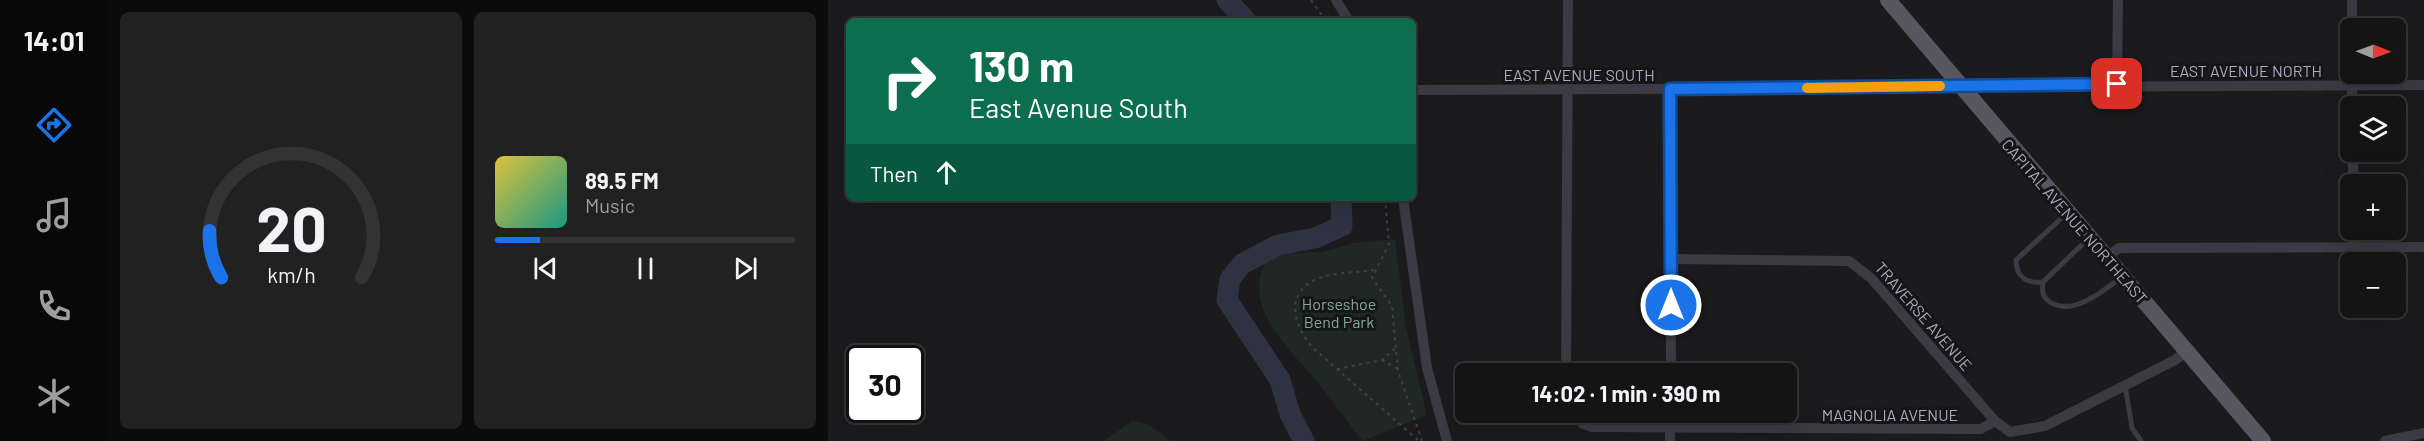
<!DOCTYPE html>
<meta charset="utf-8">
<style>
:root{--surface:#141415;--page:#212122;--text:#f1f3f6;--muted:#9d9ea0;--line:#333334;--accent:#1a73e8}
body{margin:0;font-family:Barlow,sans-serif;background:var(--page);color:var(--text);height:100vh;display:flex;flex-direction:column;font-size:22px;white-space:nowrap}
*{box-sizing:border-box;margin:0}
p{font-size:20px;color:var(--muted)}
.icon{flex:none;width:33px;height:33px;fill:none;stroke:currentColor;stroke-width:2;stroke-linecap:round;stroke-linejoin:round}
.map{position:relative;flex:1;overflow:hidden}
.side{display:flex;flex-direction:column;gap:12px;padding:12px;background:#0b0b0c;width:720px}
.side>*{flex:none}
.banner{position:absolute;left:18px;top:18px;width:570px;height:183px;border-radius:9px;box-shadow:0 6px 24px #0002,0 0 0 2px var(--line);background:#0b6e4f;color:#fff;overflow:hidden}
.needle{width:39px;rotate:91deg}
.buttons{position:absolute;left:1512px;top:18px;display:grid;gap:12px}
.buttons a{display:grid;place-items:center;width:66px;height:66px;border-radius:9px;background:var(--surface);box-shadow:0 6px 24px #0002,0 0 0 2px var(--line);font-size:30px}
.speed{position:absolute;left:18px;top:345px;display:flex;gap:12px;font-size:30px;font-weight:700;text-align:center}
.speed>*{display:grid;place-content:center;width:78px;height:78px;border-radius:50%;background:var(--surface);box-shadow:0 6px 24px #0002,0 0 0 2px var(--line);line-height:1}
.speed .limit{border:3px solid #111;border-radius:9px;background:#fff;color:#111}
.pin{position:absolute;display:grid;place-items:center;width:51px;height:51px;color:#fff;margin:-26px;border-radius:12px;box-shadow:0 3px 9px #0006}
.me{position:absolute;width:66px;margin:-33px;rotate:0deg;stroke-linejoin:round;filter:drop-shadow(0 0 4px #0008)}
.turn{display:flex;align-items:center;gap:21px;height:126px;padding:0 24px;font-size:27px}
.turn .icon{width:78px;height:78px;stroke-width:2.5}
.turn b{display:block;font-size:42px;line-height:51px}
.then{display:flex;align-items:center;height:57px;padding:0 24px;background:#0003;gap:12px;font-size:22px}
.side .widget{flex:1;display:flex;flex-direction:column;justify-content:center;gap:9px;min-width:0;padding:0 21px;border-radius:9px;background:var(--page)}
.side .dial{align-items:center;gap:0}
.dial svg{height:156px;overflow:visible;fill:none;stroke:var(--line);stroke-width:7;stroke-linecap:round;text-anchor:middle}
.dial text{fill:var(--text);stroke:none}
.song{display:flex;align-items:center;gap:18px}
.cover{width:72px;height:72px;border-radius:9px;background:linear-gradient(135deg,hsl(50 70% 55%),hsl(170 70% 35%))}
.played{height:6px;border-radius:3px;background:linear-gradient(90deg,var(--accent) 15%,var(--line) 15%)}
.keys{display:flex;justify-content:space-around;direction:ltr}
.side .tiles{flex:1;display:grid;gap:12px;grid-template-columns:repeat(2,1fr)}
.trip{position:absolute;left:627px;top:363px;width:342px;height:60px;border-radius:9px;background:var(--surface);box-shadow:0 6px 24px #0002,0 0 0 2px var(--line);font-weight:700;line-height:60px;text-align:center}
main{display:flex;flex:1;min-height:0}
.menu{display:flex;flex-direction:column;width:108px;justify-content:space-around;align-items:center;background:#080808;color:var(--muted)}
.menu .icon{width:42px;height:42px}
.menu .active{color:var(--accent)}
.menu b{font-size:27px;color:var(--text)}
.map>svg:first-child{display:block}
.green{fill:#1f2824}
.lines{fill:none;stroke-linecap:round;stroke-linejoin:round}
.river{stroke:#2e3242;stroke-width:21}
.path{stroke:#414049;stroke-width:2;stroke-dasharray:3 4.5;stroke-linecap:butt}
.service{stroke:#3c3a42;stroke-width:5}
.minor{stroke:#3c3a42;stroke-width:10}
.primary{stroke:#585661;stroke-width:16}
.route-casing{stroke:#114b97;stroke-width:15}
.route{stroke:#1a73e8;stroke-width:10}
.slow{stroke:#f59e0b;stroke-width:10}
.labels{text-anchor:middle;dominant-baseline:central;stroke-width:6;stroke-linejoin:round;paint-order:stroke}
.street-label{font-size:16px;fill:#acabbd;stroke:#161518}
.park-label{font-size:16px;fill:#81aa92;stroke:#161518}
</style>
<main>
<nav class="menu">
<b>14:01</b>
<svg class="icon active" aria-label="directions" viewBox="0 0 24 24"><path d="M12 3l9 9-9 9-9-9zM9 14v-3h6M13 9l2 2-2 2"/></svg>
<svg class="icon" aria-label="music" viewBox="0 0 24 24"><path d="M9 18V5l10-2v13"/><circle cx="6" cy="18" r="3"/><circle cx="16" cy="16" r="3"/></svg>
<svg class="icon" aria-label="phone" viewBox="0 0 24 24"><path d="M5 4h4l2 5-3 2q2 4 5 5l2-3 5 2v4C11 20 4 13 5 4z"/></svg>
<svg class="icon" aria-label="climate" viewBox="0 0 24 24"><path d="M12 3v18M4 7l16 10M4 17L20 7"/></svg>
</nav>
<section class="side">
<div class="tiles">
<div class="widget dial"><svg viewBox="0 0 100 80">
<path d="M14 69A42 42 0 1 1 86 69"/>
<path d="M14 69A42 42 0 0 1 8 45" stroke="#1a73e8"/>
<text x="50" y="56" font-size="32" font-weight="700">20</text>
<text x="50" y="72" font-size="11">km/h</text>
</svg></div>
<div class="widget">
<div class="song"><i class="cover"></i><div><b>89.5 FM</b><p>Music</p></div></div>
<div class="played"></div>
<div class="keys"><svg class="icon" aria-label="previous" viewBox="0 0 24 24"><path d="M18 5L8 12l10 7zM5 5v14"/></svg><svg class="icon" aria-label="pause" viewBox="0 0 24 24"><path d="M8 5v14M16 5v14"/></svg><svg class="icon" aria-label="next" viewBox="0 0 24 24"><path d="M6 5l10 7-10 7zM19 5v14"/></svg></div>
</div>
</div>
</section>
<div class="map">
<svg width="1596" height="441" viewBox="0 0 1596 441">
<rect width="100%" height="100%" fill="#1b1a1c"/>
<g class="green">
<path d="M567 239 578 327 599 415 534 441C520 422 506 403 492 385 463 350 406 302 443 254L493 252 526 243Z"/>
<polygon points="304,421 319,424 343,441 275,441"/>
</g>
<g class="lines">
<g class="river">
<polyline points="399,0 418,21"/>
<polyline points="476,441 462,414 452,380 399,300 402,279 414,264 450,245 487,238 514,226 513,198"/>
</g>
<g class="path">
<polyline points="483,0 498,21"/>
<polyline points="557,198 561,244 544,278 564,306 570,371 594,441"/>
<path d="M546 270C534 272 521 272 508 274 460 281 457 315 485 348L591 441"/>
<polyline points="554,360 570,369"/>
<polyline points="509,369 554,360 567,348"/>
</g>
<g class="service">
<path d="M1261 238 1215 282C1214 291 1214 297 1222 302 1245 317 1276 290 1294 277"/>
<path d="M1215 282C1199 284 1188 277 1188 260L1239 213"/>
<polyline points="1297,385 1304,428 1313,441"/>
</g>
<g class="minor">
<polyline points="508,0 521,21"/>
<polyline points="1524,0 1524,28"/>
<polyline points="1524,74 1524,106"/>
<polyline points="1289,84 1290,0"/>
<polyline points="842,89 843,374"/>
<polyline points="585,90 1596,85"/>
<polyline points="1525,152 1525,184"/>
<polyline points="575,198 599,368 619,441"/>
<polyline points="1525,247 1525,230"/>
<polyline points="1278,257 1291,248 1596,247"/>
<polyline points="843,259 1021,261 1043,278 1167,421"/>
<polyline points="738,374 740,0"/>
<polyline points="745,412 755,424 764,427 1153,429 1167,421 1182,432 1217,426 1347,360 1359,351"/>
<polyline points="842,412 842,441"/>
<polyline points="1557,441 1596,433"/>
</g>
<polyline class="primary" points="1060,0 1435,441"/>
</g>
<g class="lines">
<g class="route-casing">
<polyline id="route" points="843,305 842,89 1289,84"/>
</g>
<use href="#route" class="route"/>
<polyline class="slow" points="979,88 1112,86"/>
</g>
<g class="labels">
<g class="street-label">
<text x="1418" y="70">EAST AVENUE NORTH</text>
<text x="751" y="74">EAST AVENUE SOUTH</text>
<text transform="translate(1247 221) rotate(49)">CAPITAL AVENUE NORTHEAST</text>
<text transform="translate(1096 316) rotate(49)">TRAVERSE AVENUE</text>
<text x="1062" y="414">MAGNOLIA AVENUE</text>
</g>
<g class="park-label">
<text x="511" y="303">Horseshoe<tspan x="511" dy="18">Bend Park</tspan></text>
</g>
</g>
</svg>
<div class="buttons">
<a><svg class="needle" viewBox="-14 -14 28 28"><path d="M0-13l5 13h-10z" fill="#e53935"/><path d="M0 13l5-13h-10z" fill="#9d9ea0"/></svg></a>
<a><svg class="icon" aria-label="layers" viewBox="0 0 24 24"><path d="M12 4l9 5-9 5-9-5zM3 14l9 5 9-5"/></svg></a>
<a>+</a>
<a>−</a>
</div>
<div class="speed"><div class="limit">30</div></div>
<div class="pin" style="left:1289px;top:84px;background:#d93025"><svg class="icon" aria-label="arrive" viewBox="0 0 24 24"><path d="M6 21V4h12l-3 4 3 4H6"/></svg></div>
<svg class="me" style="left:843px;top:305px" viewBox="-20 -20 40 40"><circle r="17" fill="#1a73e8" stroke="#fff" stroke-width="3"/><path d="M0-11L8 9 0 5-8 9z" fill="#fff"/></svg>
<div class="trip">14:02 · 1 min · 390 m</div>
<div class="banner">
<div class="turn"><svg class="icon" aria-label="right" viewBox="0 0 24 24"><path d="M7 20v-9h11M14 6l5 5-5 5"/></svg><div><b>130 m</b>East Avenue South</div></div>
<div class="then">Then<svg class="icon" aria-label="ahead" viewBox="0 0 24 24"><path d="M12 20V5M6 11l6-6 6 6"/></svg></div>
</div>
</div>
</main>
